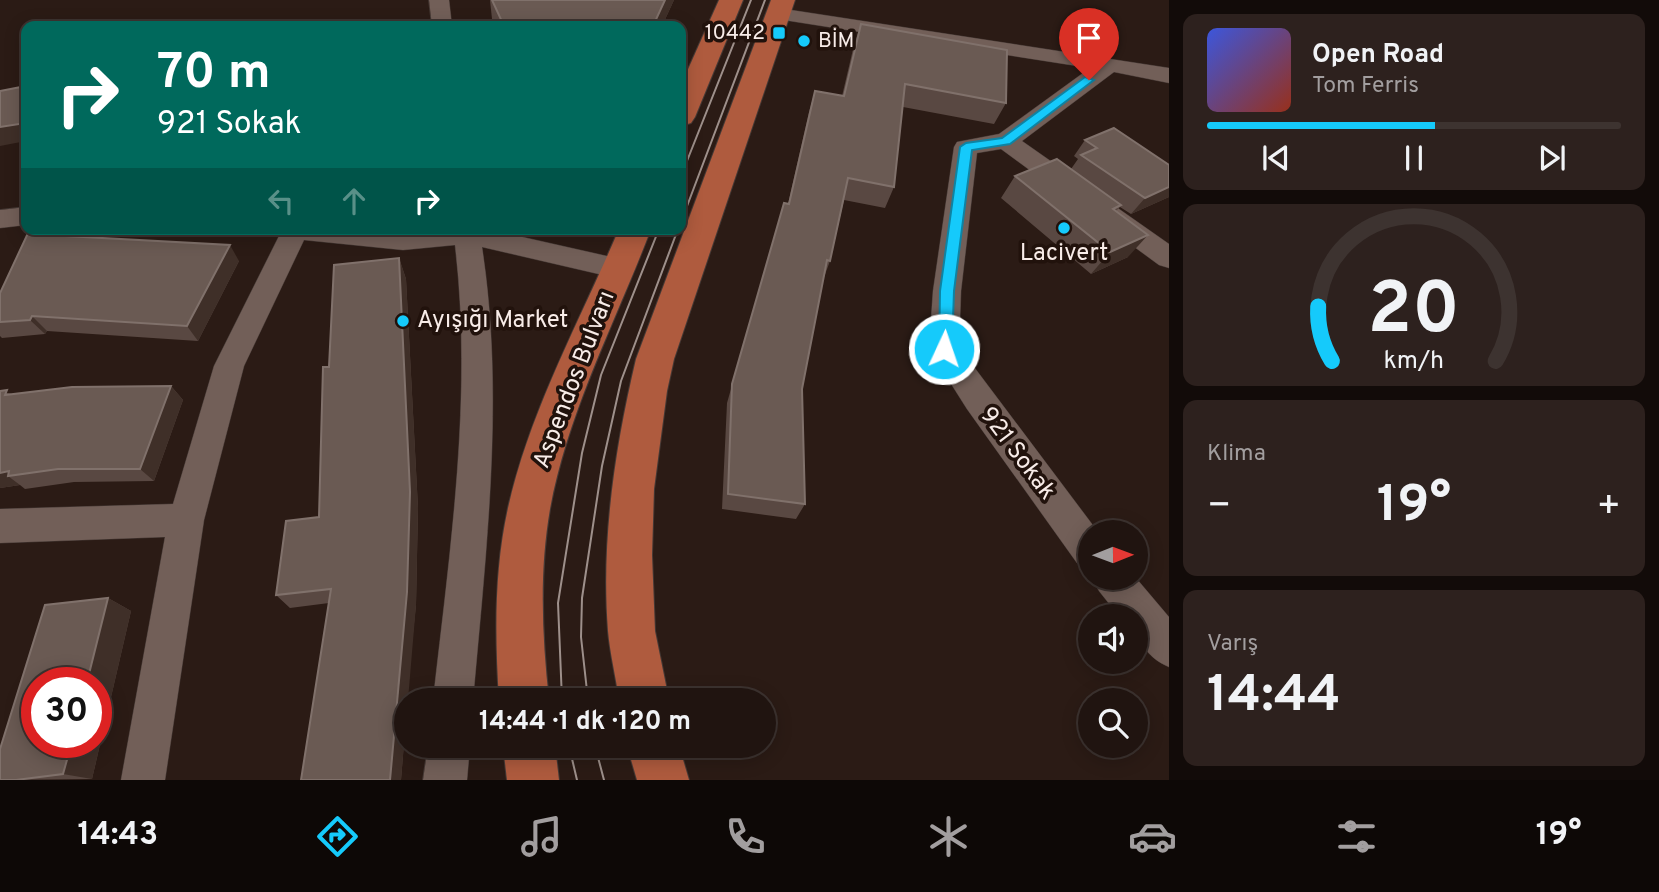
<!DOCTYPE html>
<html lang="tr">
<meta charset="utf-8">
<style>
:root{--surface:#201410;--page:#2d211e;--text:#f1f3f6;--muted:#a29e9f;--line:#3d3330;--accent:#15cafb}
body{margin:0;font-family:Overpass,sans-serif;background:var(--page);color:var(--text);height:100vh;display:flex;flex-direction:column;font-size:26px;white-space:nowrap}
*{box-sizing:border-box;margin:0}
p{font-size:23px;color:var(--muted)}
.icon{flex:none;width:38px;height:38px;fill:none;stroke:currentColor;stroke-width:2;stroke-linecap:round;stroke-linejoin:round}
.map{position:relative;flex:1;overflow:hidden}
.details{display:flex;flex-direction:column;gap:14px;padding:14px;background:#120b09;width:490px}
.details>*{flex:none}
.guide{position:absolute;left:21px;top:21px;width:665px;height:214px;border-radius:14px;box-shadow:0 4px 18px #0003,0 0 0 2px var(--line);background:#00695c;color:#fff;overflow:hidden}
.needle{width:46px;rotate:89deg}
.fabs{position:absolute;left:1078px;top:520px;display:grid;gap:14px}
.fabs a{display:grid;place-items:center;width:70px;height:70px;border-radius:50%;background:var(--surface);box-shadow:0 4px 18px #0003,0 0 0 2px var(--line);font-size:35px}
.speed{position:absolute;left:21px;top:667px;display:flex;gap:14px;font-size:35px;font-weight:700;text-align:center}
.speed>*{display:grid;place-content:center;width:91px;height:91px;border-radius:50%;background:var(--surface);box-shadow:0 4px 18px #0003,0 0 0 2px var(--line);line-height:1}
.speed .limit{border:10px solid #d22;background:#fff;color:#111}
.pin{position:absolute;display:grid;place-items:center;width:60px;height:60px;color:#fff;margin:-72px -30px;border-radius:50% 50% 50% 0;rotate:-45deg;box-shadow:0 0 7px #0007}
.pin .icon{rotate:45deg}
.me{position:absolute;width:77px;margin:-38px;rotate:3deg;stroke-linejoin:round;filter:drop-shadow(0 0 5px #0008)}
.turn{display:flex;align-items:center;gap:24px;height:147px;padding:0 21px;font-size:32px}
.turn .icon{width:91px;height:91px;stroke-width:2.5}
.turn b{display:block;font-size:49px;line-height:60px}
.lanes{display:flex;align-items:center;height:66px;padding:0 21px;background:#0003;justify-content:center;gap:35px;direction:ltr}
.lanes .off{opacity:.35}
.big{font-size:52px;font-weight:700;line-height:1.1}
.details .tile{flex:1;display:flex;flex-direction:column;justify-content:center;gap:10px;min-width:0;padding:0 24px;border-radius:14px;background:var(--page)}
.details .dial{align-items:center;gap:0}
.dial svg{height:182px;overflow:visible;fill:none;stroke:var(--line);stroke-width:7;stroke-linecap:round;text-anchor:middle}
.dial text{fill:var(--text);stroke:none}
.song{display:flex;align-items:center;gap:21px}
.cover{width:84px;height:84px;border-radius:10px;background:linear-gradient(135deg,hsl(230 70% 55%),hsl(10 70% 35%))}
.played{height:7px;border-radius:4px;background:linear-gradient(90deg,var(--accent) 55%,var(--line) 55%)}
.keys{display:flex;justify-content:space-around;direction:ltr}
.heat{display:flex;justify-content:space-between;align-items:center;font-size:38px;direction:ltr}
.trip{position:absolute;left:394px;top:688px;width:382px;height:70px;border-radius:35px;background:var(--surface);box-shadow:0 4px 18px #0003,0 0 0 2px var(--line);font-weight:700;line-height:70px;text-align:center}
.menu{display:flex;height:112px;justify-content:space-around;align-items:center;background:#0d0806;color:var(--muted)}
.menu .icon{width:49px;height:49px}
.menu .on{color:var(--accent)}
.menu b{font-size:32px;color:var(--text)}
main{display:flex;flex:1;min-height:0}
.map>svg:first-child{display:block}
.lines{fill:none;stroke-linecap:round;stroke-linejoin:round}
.street-casing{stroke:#453935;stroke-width:1}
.primary-casing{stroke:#453935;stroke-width:2}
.street{fill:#725f58;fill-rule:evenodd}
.primary{fill:#af5b3e;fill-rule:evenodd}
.tram{stroke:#9e908b;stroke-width:2}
.wall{fill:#594842}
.shaded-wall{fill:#3f2f28}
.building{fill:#6a5a53;stroke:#80716b;stroke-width:2}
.route{fill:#15cafb;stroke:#0e83a3;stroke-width:2}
.poi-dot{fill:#15cafb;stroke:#21120c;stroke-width:2.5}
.labels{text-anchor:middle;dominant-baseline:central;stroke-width:7;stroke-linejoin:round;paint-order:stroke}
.far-poi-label{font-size:21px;fill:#f8ece8;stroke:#21120c;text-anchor:end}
.poi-label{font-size:24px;fill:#f8ece8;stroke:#21120c}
.street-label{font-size:24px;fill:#f8ece8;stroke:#21120c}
</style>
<main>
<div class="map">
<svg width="1169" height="780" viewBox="0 0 1169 780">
<rect width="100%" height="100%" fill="#2b1b15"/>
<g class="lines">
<g class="street-casing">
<g id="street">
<polygon points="429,0 449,0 452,26 432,26"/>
<polygon points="778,8 1169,68 1169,83 1114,72 1022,141 1169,244 1169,268 1159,265 1001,149 977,153 961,291 959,347 1098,532 1090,532 1090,568 1077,563 967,409 929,349 933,291 954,147 957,142 999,134 1090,68 771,18 768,14"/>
<polygon points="26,207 26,225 0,228 0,210"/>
<path d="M277 229H487L620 259 630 262 634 269 630 276 620 279 482 247C505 396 486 551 473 700H433C450 550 473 395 455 245L403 250 304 240 244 366 204 520 165 780H121L165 537 0 543V509L173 504 214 366 280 234Z"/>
<path d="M1093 578H1136L1169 617V667C1146 657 1136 640 1136 616H1119L1099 591Z"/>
<polygon points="428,746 470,746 467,780 423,780"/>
</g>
</g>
<g class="primary-casing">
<g id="primary">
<polygon points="719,0 743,0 695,117 691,123 681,126 681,85"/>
<path d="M771 0H795L674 359 667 391 654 489 652 555 655 631 669 700H619C616 677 610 654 608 631 601 540 615 448 636 359Z"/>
<path d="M619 229H651C616 321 568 411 550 509 539 572 542 637 549 700H499C495 636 494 571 508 508 530 410 580 321 619 229Z"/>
<polygon points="503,746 555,746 559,780 507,780"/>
<polygon points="627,746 679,746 689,780 637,780"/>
</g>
</g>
<use href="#street" class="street"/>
<use href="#primary" class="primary"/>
<g class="tram">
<polyline points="681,176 751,0"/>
<polyline points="681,222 765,0"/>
<polyline points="562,700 558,603 582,453 601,375 659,229"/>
<polyline points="588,700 581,637 582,598 602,466 621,381 678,229"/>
<polyline points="569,746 577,780"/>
<polyline points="595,746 604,780"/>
</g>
</g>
<g class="wall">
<polygon points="490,0 674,0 662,26 495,26 492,19"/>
<polygon points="861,24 1006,103 994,124 903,107 894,187 885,208 844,200 830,261 823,280 802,389 805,504 796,519 722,509 727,403 784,203 788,204 809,112 815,91 842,96 854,45"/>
<polygon points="1085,140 1169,197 1131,214 1120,207 1116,211 1128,257 1091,274 1001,198 1015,176 1071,169 1078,159 1074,156"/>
<polygon points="69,229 75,237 239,261 198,341 47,331 45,334 2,338 0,336 0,293"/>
<polygon points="399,258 406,279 418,508 416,605 406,700 406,719 401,780 329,603 290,608 276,595 319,517 329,367"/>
<polygon points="171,386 183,400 154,481 74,482 25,489 20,485 0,488 0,391 12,394"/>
<polygon points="108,598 131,611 92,779 0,780"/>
</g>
<g class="shaded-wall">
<polygon points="665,0 674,0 662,26 653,26"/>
<polygon points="26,123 26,141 0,146 0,127"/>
<polygon points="1169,187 1169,197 1131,214 1145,198"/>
<polygon points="69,229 82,244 66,236"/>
<polygon points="1148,235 1128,257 1091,274 1110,252"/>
<polygon points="230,245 239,261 198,341 187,326"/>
<polygon points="399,258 406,279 418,508 416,605 408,700 406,700 406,719 401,780 390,780"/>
<polygon points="32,316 47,331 45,334 30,320"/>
<polygon points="171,386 183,400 154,481 140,469"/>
<polygon points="9,471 8,476 20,485 0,488 0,473"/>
<polygon points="108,598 131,611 92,779 63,774 72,742 96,742 96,682 87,682"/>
</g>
<g class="building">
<polygon points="492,0 665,0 653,26 504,26"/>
<polygon points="861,24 1007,50 1006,103 905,84 894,187 848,178 830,261 827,260 802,389 805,504 728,494 732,384 784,203 789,204 815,91 844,96"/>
<polygon points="26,86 26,123 0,127 0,91"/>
<polygon points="1114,128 1169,165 1169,187 1145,198 1081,155 1097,148 1085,140"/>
<polygon points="1057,159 1121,205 1113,209 1148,235 1110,252 1015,176"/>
<polygon points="60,229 69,229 66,236 230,245 187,326 32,316 30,320 0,322 0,293 29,231"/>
<polygon points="399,258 410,492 407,592 390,780 301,780 331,589 276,595 286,521 319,517 323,367 329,367 334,265"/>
<polygon points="171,386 140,469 58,469 8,476 9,471 0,473 0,391 7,390 5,395 72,387"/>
<polygon points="108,598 87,682 37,682 37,742 72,742 63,774 16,780 0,780 0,749 45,605"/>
</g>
<polygon class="route" points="1085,77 1094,80 1010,144 972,150 954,291 952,349 950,353 939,353 940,291 960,147 966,143 1002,138"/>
<g class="poi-dot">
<rect x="772" y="26" width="14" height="14" rx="3.5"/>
<circle cx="804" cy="41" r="7"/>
<circle cx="1064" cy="228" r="7"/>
<circle cx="403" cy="321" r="7"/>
</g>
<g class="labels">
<g class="far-poi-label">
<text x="765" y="33">10442</text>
<text x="818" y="41" text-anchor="start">BİM</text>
</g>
<g class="poi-label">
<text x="1064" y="254">Lacivert</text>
<text x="417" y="321" text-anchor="start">Ayışığı Market</text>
</g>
<g class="street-label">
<text transform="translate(575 380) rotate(-69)">Aspendos Bulvarı</text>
<text transform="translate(1017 454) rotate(53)">921 Sokak</text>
</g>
</g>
</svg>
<div class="fabs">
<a><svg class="needle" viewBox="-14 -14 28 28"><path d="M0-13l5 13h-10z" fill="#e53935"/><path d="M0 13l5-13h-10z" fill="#a29e9f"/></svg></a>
<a><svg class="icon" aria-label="sound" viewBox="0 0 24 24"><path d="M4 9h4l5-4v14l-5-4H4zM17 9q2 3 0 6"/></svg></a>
<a><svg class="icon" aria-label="search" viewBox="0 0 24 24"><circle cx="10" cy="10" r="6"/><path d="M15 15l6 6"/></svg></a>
</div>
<div class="speed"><div class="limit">30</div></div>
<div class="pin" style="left:1089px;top:80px;background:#d93025"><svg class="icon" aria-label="arrive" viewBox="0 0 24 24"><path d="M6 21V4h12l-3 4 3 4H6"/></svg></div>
<svg class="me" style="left:944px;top:349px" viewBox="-20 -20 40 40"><circle r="17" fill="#15cafb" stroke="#fff" stroke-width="3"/><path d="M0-11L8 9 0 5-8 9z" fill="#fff"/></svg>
<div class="trip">14:44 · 1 dk · 120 m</div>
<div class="guide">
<div class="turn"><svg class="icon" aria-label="right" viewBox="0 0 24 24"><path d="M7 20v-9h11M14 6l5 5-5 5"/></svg><div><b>70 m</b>921 Sokak</div></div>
<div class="lanes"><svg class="icon off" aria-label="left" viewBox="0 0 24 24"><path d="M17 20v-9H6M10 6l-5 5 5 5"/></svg><svg class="icon off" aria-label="ahead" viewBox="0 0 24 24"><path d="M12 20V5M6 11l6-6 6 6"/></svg><svg class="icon" aria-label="right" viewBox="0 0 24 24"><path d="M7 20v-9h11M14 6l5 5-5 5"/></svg></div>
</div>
</div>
<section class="details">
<div class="tile">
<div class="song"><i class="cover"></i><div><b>Open Road</b><p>Tom Ferris</p></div></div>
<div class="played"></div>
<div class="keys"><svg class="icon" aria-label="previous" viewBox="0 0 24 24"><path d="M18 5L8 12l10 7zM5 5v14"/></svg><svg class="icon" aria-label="pause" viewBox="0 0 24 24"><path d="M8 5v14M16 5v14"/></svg><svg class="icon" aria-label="next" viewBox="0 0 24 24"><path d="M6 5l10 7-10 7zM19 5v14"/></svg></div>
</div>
<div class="tile dial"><svg viewBox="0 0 100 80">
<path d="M14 69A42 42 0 1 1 86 69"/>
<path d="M14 69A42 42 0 0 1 8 45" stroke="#15cafb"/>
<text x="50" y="56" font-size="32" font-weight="700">20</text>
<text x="50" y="72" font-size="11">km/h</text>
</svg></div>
<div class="tile"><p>Klima</p>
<div class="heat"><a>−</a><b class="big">19°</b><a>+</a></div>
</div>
<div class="tile"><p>Varış</p><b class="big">14:44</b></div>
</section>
</main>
<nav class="menu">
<b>14:43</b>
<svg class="icon on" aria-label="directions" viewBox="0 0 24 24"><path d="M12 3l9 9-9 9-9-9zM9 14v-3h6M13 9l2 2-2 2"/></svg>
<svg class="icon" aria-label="music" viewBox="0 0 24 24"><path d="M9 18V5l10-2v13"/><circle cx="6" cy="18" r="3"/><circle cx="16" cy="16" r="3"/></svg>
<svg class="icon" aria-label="phone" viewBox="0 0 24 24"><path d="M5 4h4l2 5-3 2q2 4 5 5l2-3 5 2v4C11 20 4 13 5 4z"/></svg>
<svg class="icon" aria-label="climate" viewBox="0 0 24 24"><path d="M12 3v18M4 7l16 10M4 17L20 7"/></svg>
<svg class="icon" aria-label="car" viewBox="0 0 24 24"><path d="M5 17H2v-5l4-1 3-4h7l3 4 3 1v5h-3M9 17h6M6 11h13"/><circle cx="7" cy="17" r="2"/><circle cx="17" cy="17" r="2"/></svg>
<svg class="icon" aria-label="filters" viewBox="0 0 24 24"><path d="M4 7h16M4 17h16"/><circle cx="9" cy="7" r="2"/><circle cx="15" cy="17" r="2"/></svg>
<b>19°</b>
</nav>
